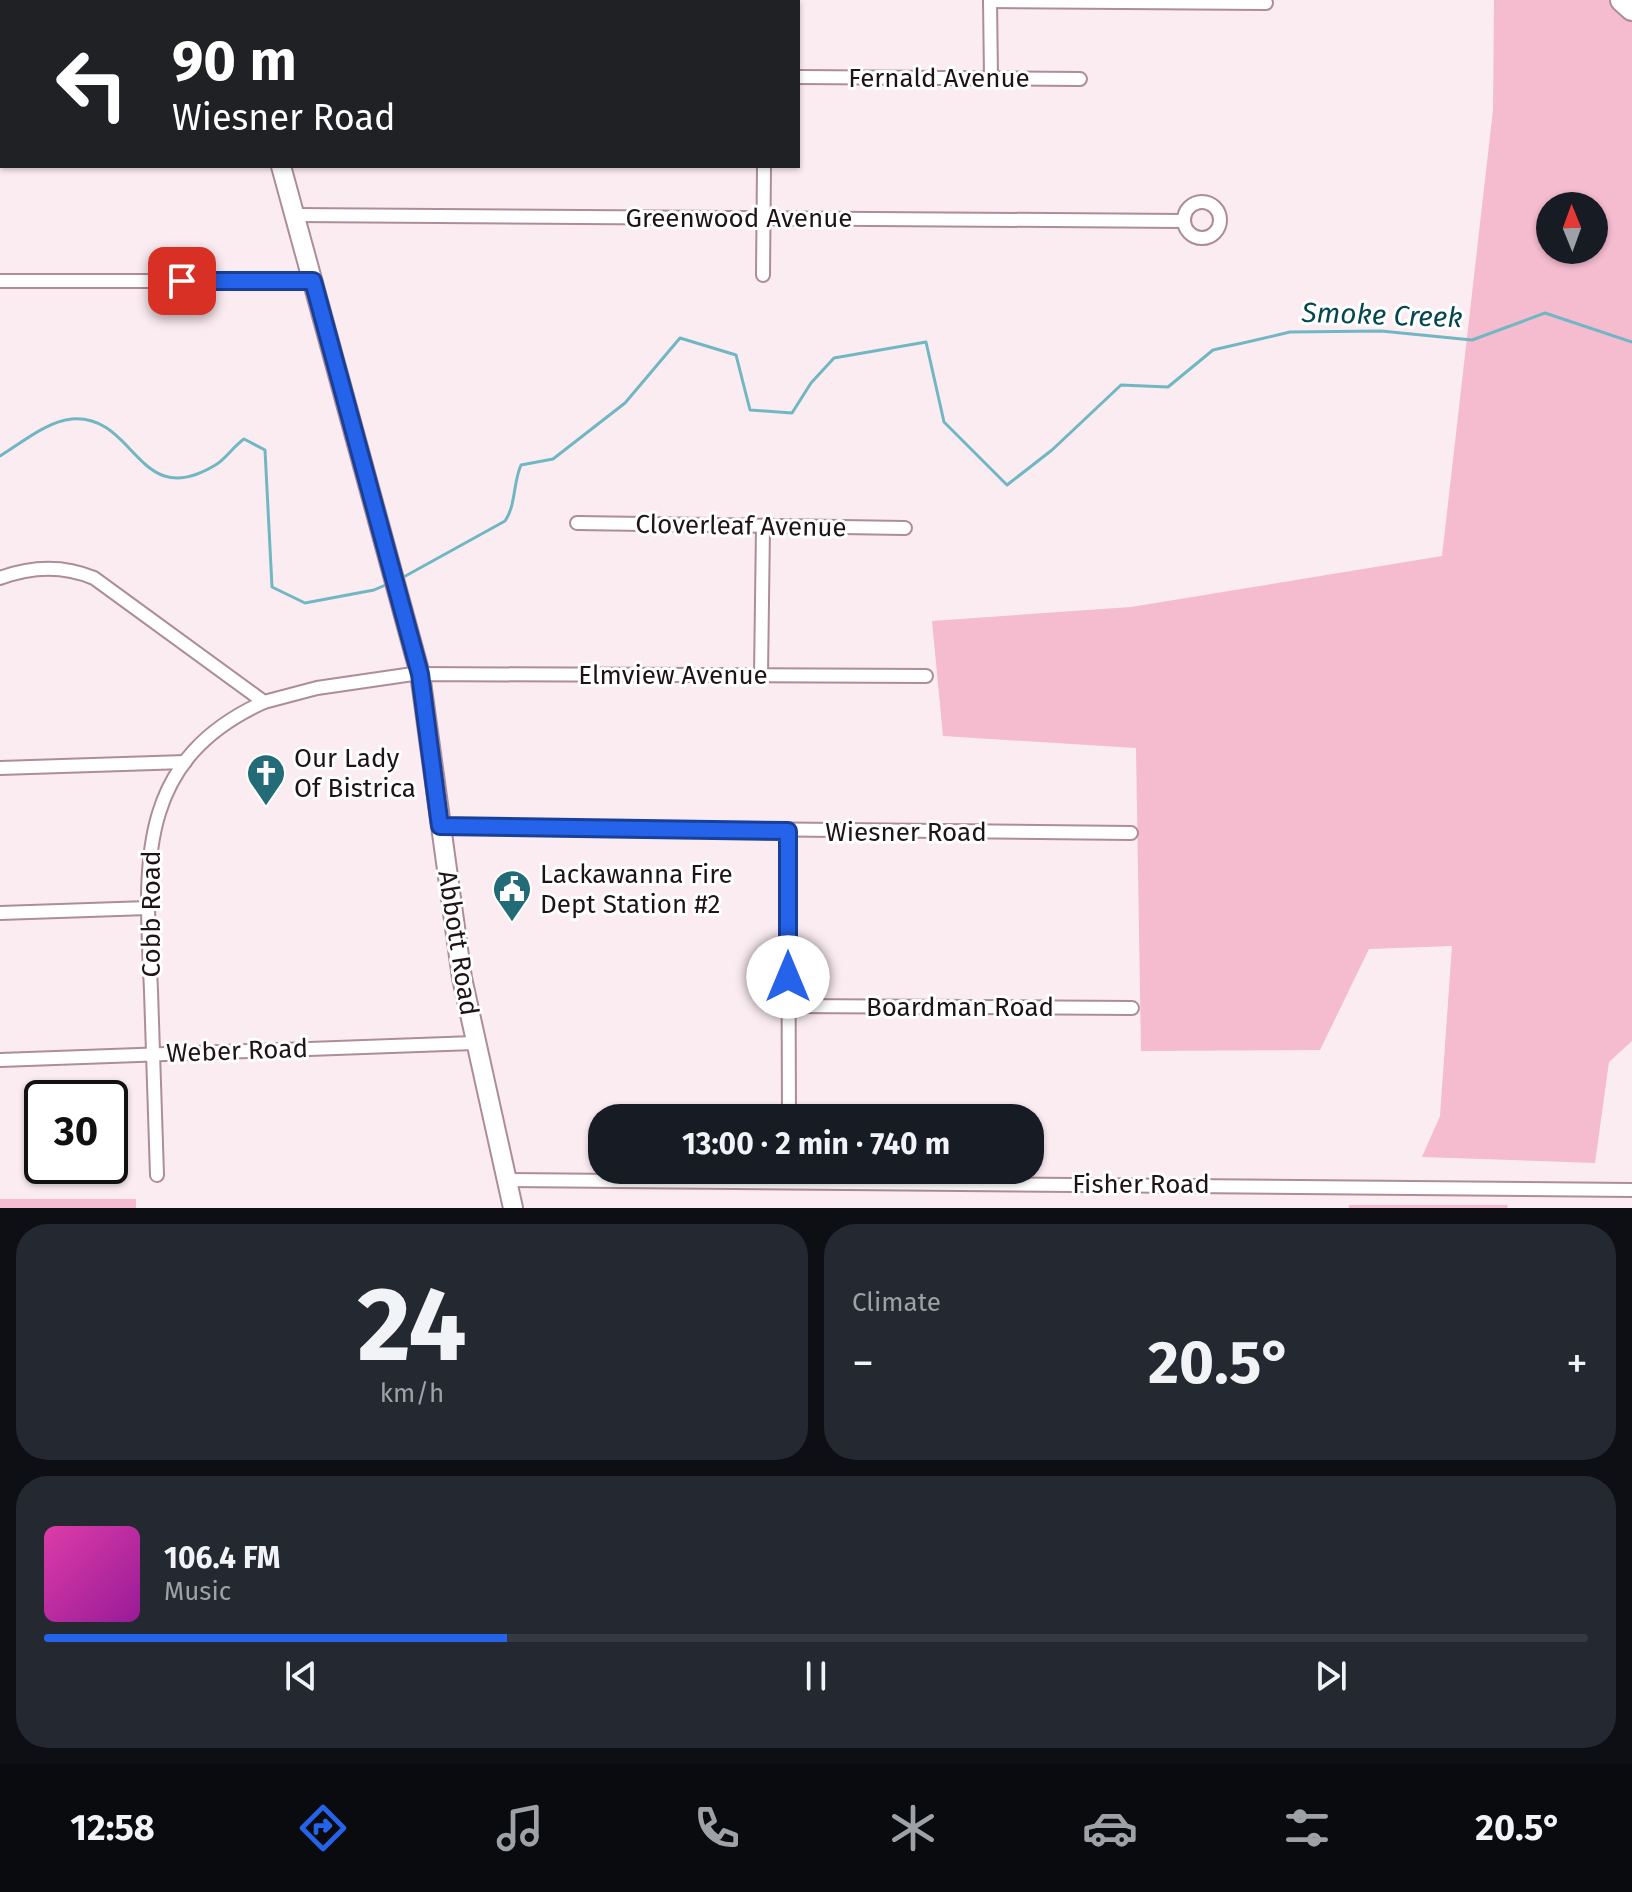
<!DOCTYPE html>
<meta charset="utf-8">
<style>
:root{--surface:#171b24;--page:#242831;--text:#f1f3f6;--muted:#9ea1a6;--line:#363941;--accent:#2563eb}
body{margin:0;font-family:"Fira Sans",sans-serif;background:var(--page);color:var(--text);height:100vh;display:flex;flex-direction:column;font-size:30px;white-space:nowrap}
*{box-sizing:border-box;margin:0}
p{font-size:26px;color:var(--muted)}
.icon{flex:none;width:44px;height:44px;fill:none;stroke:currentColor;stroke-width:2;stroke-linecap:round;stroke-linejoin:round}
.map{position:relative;height:1208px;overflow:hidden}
.sheet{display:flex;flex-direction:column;gap:16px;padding:16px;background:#0d0f14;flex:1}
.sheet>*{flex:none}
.banner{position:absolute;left:0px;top:0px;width:800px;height:168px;box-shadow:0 2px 6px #0004;background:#202124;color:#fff;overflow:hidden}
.needle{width:52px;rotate:359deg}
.buttons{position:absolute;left:1536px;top:192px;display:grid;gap:16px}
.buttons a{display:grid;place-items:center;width:72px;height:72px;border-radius:50%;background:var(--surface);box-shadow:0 2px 6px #0004;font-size:40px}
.speed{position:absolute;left:24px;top:1080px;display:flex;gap:16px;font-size:40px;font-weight:700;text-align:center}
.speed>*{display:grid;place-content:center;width:104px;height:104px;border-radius:50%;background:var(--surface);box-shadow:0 2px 6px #0004;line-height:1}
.speed .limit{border:4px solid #111;border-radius:12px;background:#fff;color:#111}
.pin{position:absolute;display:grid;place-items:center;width:68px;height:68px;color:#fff;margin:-34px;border-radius:16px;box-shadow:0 4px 12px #0006}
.me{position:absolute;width:88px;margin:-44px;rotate:0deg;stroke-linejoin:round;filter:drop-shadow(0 0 6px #0008)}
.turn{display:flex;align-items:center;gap:28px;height:168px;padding:0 40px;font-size:36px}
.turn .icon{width:104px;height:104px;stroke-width:2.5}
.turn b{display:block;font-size:56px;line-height:68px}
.big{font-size:60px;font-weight:700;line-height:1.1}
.sheet .card{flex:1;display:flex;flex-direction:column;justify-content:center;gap:12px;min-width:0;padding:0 28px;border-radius:32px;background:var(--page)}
.sheet .dial{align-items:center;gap:0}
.dial b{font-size:104px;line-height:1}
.song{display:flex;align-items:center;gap:24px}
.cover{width:96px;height:96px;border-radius:12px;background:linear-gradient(135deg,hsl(320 70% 55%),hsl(300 70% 35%))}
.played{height:8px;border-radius:4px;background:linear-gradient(90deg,var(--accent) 30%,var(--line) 30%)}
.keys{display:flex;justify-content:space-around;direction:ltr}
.heat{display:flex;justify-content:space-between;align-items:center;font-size:44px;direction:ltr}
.sheet .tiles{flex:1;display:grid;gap:16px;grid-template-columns:1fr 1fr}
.card:last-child{grid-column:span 2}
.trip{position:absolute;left:588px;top:1104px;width:456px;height:80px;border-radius:32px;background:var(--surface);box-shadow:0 2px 6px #0004;font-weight:700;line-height:80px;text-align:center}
.tab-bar{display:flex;height:128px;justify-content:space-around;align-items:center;background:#090b0e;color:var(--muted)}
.tab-bar .icon{width:56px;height:56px}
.tab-bar .current{color:var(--accent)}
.tab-bar b{font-size:36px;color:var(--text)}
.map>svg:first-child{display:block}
.green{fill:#f5bbce;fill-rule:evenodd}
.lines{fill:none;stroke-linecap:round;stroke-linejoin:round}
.stream{stroke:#71b7c3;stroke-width:3}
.street-casing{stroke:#ad8d97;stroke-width:16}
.secondary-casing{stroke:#ad8d97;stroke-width:22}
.highway-casing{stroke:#ad8d97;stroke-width:26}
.street{stroke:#fff;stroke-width:12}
.secondary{stroke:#fff;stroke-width:18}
.highway{stroke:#fff;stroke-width:22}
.route-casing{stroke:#184099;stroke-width:20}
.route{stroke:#2563eb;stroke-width:14}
.labels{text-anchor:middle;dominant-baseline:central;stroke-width:6;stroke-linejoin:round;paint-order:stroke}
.street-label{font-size:26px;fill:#1f1317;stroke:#fff}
.poi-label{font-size:26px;fill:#1f1317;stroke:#fff;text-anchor:start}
.water-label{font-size:28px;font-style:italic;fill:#044751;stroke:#fff}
</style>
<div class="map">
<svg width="1632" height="1208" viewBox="0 0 1632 1208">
<rect width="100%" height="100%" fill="#fbecf1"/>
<g class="green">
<path d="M1494 0H1632V1041L1609 1062 1595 1163 1422 1157 1440 1116 1452 946 1369 949 1320 1050 1141 1051 1136 748 943 736 932 621 1131 607 1442 556 1493 110ZM1550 206H1594V250H1550Z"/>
<rect x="0" y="1199" width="136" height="9"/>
<polygon points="1349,1205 1508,1205 1507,1208 1349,1208"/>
</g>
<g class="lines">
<g class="stream">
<path d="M0 456C20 444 47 421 72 419 137 414 137 514 217 464 226 458 234 446 244 439L265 450 272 587 305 603 374 590 390 583"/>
<path d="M400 579 505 521C516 505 513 483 521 465L553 459 625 403 680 338 736 355 750 410 792 413 811 383 834 358 926 342 944 422 1007 485 1052 450 1121 385 1168 387 1213 350 1290 332 1381 331 1472 340 1545 313 1632 342"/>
</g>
<g class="street-casing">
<g id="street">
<polyline points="420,0 423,0"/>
<polyline points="990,0 991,77"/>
<polyline points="990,1 1266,3"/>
<polyline points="798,77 1080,79"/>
<polyline points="0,123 2,123"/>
<circle cx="1202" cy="220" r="18"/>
<polyline points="294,215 1184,221"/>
<polyline points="763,275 764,166"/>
<polyline points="0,281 313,281"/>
<polyline points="577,523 905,528"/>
<path d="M0 578C32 566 63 565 94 578L264 702 317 688 413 674 926 676"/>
<polyline points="761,675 763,527"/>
<polyline points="0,768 185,762"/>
<polyline points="440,826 1131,833"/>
<polyline points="788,831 789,1118"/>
<polyline points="0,913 148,908"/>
<polyline points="788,1006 1132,1008"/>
<polyline points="0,1060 474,1043"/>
<path d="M157 1175C155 1114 153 1052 151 991 146 869 132 762 264 702"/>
<polyline points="506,1180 1632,1190"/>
</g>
</g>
<g class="secondary-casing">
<g id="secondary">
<polyline points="236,0 236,2"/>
<polyline points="281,166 420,674 462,978 513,1208"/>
</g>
</g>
<g class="highway-casing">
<polyline id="highway" points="1622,0 1632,9"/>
</g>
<use href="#street" class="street"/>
<use href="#secondary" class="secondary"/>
<use href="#highway" class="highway"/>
</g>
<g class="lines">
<g class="route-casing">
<polyline id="route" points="182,281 313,281 420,674 440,826 788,831 788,977"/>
</g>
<use href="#route" class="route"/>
</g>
<defs>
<g id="church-pin" transform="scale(2)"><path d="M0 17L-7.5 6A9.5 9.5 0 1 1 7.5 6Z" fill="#236c77" stroke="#fff"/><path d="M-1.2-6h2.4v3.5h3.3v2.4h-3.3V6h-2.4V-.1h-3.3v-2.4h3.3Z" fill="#fff"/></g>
<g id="civic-pin" transform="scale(2)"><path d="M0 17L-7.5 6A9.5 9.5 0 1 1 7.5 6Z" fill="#236c77" stroke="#fff"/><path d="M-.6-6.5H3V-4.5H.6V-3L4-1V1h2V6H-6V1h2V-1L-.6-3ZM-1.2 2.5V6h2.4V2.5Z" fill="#fff"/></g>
</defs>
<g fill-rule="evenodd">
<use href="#church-pin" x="266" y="773"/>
<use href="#civic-pin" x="512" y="889"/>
</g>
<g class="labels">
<g class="street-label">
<text x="939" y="78">Fernald Avenue</text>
<text x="739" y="218">Greenwood Avenue</text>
<text transform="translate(741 526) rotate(1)">Cloverleaf Avenue</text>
<text x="673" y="675">Elmview Avenue</text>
<text x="906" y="832">Wiesner Road</text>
<text transform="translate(151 914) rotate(-90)">Cobb Road</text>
<text transform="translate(458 943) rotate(81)">Abbott Road</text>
<text x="960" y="1007">Boardman Road</text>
<text transform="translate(237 1051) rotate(-2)">Weber Road</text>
<text x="1141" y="1184">Fisher Road</text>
</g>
<g class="poi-label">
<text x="294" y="758">Our Lady<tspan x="294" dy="30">Of Bistrica</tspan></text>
<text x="540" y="874">Lackawanna Fire<tspan x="540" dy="30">Dept Station #2</tspan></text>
</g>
<g class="water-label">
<text transform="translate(1382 315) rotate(2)">Smoke Creek</text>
</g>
</g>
</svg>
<div class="buttons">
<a><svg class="needle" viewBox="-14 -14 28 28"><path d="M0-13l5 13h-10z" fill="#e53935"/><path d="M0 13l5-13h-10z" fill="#9ea1a6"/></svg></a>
</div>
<div class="speed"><div class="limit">30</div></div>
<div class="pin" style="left:182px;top:281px;background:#d93025"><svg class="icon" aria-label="arrive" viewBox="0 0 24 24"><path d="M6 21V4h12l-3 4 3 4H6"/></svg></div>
<svg class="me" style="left:788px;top:977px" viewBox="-20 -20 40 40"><circle r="19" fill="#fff"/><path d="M0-13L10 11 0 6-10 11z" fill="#2563eb"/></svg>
<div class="trip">13:00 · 2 min · 740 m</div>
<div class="banner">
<div class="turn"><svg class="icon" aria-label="left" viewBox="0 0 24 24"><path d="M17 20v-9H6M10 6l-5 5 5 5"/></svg><div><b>90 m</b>Wiesner Road</div></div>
</div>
</div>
<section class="sheet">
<div class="tiles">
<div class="card dial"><b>24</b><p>km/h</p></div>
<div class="card"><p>Climate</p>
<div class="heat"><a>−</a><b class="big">20.5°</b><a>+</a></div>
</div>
<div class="card">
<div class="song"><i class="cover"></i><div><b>106.4 FM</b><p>Music</p></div></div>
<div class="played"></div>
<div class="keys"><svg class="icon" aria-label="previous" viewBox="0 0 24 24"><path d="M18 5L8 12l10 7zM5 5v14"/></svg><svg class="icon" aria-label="pause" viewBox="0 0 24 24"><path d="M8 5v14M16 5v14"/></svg><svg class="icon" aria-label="next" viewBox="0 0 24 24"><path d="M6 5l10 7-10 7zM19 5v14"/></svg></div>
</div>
</div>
</section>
<nav class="tab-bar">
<b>12:58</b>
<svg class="icon current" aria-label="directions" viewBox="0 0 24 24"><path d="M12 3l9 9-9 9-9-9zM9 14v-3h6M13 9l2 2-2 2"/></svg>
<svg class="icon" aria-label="music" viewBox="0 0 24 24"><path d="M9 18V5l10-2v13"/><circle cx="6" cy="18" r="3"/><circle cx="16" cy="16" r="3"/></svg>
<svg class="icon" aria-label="phone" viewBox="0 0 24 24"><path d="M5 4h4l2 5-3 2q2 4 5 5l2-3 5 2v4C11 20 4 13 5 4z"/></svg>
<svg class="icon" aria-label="climate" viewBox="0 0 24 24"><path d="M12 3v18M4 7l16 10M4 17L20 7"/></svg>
<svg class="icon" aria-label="car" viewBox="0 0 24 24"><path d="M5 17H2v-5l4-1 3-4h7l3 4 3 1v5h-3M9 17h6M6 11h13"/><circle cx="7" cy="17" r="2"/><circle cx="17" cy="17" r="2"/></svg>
<svg class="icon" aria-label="filters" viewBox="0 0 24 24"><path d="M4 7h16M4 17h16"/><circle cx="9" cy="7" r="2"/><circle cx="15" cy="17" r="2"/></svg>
<b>20.5°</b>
</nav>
